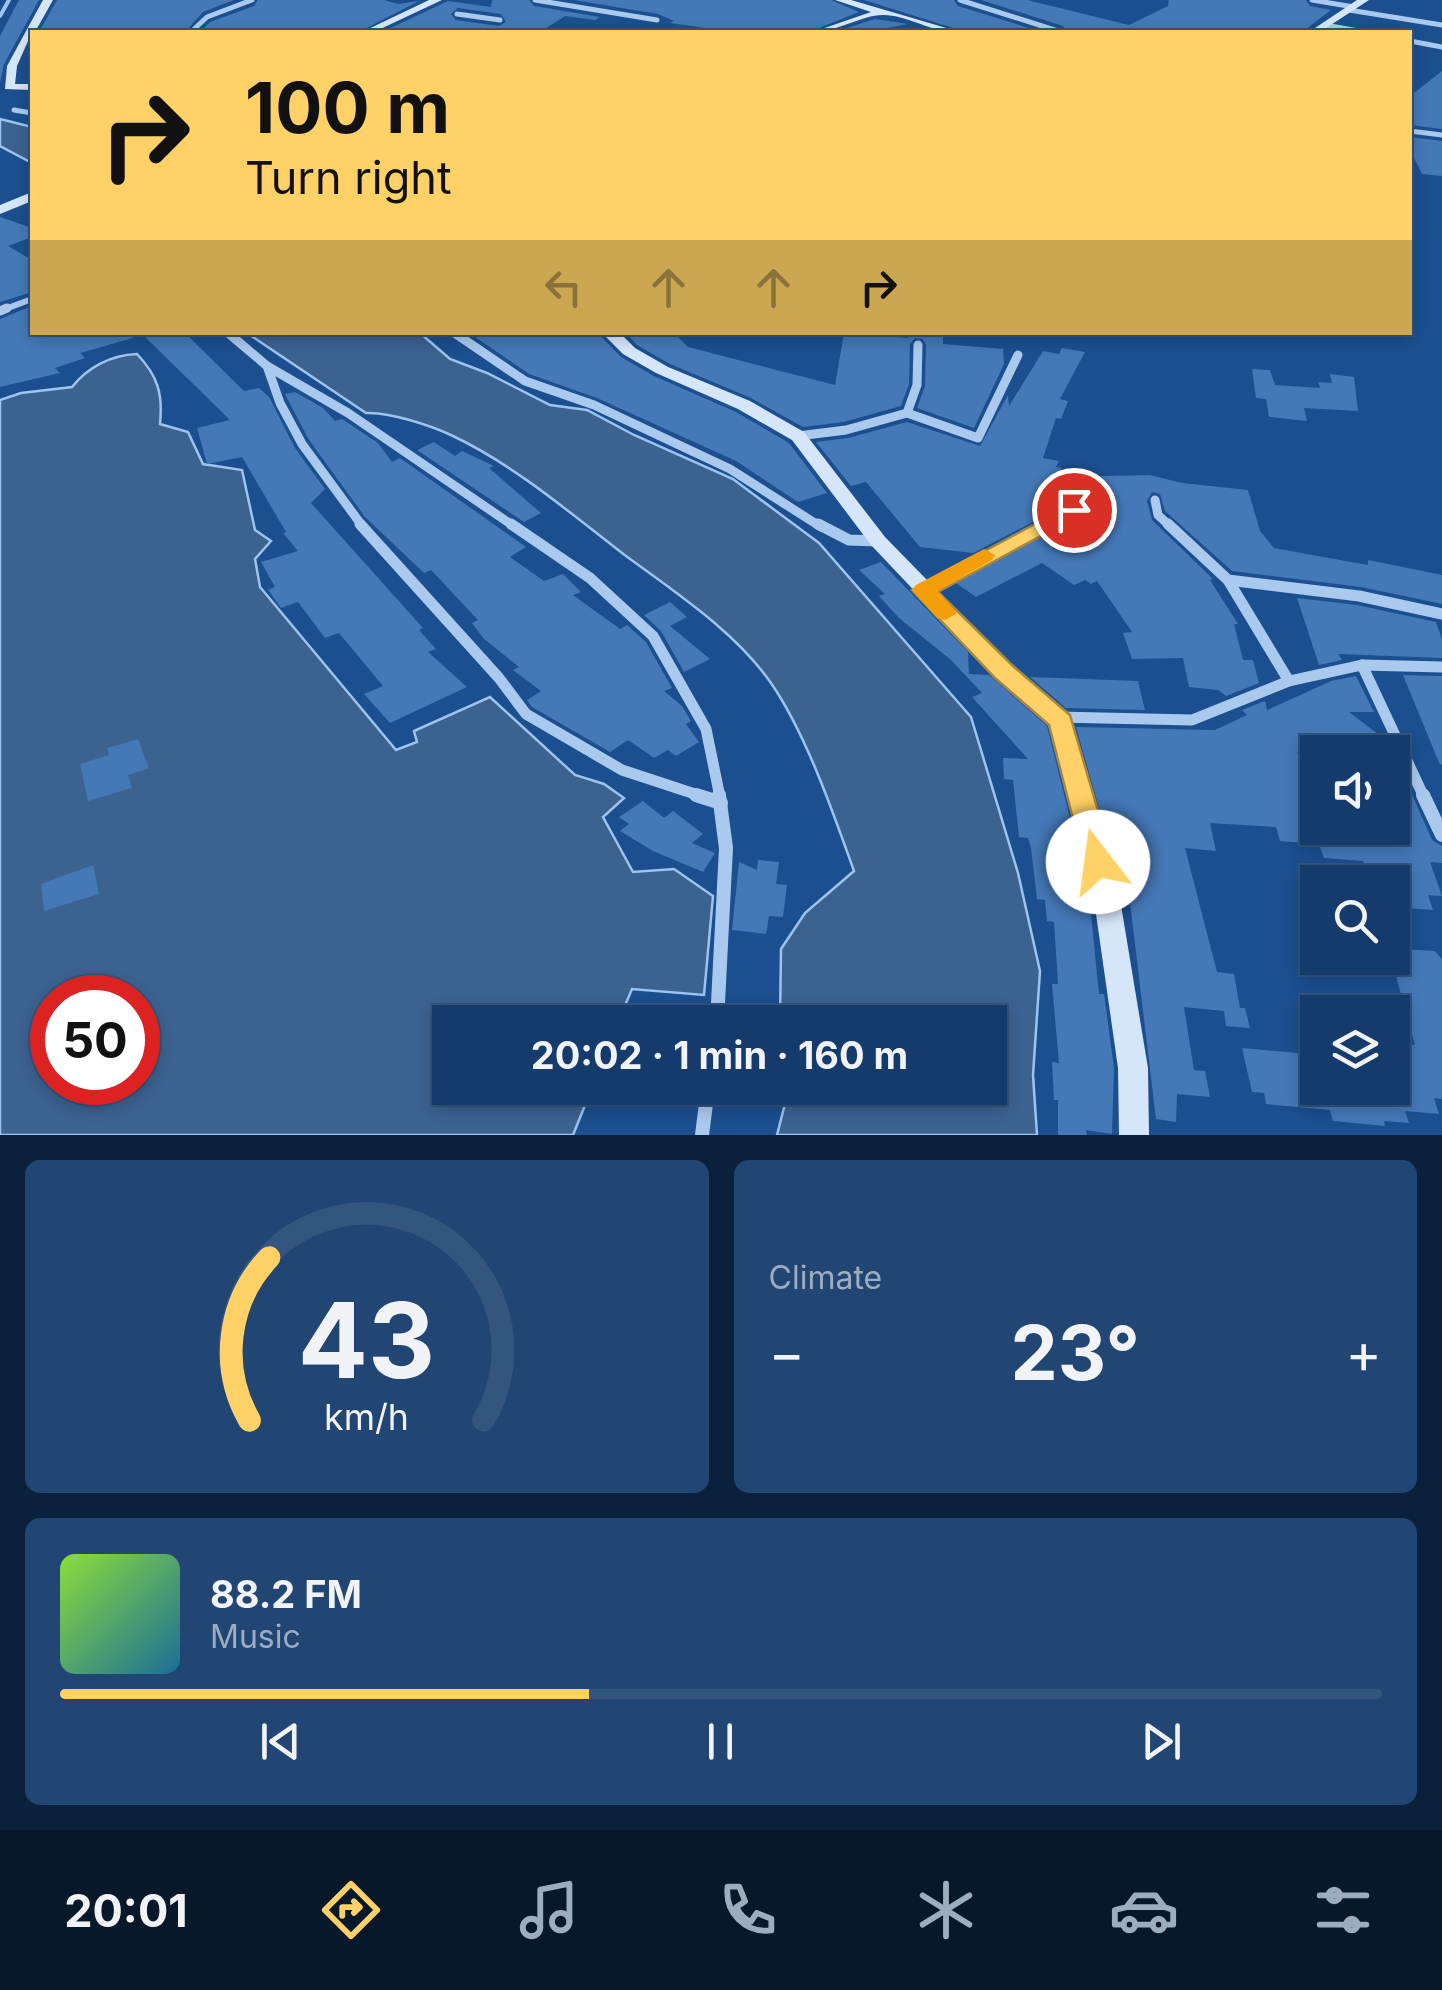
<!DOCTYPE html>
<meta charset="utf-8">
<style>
:root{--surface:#143b6b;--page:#214673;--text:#f1f3f6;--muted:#9dadc1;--line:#33557e;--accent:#ffd166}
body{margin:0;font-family:Inter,sans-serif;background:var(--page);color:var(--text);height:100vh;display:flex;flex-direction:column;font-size:38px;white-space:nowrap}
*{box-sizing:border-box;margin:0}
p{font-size:32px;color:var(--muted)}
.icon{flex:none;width:55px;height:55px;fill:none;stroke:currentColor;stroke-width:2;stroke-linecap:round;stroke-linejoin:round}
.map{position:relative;height:1135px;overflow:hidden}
.sheet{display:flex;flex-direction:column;gap:25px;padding:25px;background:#0b203b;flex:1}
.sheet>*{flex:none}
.top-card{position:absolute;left:30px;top:30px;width:1382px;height:305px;border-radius:0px;box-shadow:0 5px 15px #0003,0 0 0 2px var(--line);background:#ffd166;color:#111;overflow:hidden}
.buttons{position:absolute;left:1300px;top:735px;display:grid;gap:20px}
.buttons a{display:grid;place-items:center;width:110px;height:110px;border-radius:0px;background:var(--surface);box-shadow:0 5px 15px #0003,0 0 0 2px var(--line);font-size:50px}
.speed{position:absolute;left:30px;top:975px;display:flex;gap:20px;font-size:50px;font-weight:700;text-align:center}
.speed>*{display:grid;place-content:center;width:130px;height:130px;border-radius:50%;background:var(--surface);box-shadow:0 5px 15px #0003,0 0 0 2px var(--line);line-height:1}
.speed .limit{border:15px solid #d22;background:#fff;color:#111}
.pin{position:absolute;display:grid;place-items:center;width:85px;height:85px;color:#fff;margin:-42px;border:5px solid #fff;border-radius:50%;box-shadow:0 2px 10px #0007}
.me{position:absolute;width:110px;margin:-55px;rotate:345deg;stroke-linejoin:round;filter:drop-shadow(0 0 8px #0008)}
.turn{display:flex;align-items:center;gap:35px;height:210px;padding:0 50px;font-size:45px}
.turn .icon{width:130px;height:130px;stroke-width:2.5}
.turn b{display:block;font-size:70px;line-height:85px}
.lanes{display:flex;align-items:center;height:95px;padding:0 50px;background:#0003;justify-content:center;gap:50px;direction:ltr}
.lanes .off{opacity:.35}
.big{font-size:75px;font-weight:700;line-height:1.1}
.sheet .tile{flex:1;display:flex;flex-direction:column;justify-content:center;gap:15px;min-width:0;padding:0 35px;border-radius:15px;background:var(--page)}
.sheet .dial{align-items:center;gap:0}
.dial svg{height:260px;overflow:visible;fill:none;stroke:var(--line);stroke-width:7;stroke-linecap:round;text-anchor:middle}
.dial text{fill:var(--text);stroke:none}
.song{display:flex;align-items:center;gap:30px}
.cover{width:120px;height:120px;border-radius:15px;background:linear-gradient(135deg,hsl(90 70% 55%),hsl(200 70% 35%))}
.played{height:10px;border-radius:5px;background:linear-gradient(90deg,var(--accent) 40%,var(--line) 40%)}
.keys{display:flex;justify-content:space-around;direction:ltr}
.heat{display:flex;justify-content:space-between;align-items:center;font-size:55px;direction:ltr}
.sheet .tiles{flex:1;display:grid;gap:25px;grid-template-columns:1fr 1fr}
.tile:last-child{grid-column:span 2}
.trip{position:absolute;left:432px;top:1005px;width:575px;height:100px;border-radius:0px;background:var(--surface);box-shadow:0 5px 15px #0003,0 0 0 2px var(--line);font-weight:700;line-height:100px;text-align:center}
.tabs{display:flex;height:160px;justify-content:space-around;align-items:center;background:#08182b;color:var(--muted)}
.tabs .icon{width:70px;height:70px}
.tabs .current{color:var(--accent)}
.tabs b{font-size:45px;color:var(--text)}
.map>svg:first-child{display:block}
.water{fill:#3c6290;stroke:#9cc4f0;stroke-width:2.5;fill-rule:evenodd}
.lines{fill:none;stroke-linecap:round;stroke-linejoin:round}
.stream{stroke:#9cc4f0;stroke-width:4}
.building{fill:#4478b7;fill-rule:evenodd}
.lane{stroke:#a9c9ee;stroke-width:4}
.street-far4{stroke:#a9c9ee;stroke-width:5}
.street-far3{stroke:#a9c9ee;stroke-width:6}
.street-far2{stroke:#a9c9ee;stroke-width:9}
.street-far1{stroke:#a9c9ee;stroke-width:11}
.street{stroke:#a9c9ee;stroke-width:14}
.secondary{fill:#d6e6fa;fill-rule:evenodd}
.route{fill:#ffd166;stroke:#a68842;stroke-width:2.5}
.slow{fill:#f59e0b}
</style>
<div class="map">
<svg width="1442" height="1135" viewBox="0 0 1442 1135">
<rect width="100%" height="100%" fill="#1b4f8f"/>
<g class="water">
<polygon points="0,119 32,127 32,163 0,146"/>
<path d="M247 333H420L450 359 487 373 550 405 587 410 634 435 733 479 819 543 971 717 1018 873 1040 971 1033 1075 1037 1135H777L789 1088H990V1022H780L781 949 805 913 854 871C833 812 806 734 771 683 734 630 673 591 622 553 569 512 514 465 453 436 430 425 389 412 366 413Z"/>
<path d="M137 354C158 376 163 394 160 424L188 432 203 464 242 470 255 530 271 541 255 559 260 587 396 750 417 742 414 731 490 697 575 775 604 784 624 798 603 817 633 872 674 869 713 896 704 995 632 989 618 1022H450V1088H592L573 1135H0V400L21 393 72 387C88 367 111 355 137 354ZM52 998H138V1082H52Z"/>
</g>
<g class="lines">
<polyline class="stream" points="0,16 9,0"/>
</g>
<g class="building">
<polygon points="19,0 39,0 4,64 0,83 0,36"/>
<polygon points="57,0 234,0 203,12 185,32 39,32"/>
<polygon points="258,0 384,0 398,4 419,1 359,32 200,32 210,22 254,6"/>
<path d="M492 0H529L534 6 600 17 595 20 565 16 540 32H382L448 1 491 7ZM458 8 501 14 506 22 499 26 456 20 451 14Z"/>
<polygon points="574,0 831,0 859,12 809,32 733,32 670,23 674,21 658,14"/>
<polygon points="864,0 954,0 958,6 1042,32 966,32"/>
<polygon points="981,0 1027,0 1129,25 1168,6 1169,0 1306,0 1310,6 1331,10 1302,32 1067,32 1063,26"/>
<polygon points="875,19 908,24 866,32 834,32"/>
<polygon points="1442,71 1442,129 1410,125 1410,96"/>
<polygon points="1410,137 1442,141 1442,176 1422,174 1410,150"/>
<polygon points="0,217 32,228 32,237 8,246 32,260 32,292 0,302"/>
<polygon points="32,306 32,332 132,332 133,338 80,353 85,358 55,368 60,373 0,387 0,319"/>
<polygon points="140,332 184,332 244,391 259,388 269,397 295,448 325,489 311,503 423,628 419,630 436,649 428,652 467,687 390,723 364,694 383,686 339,633 325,638 298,602 281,608 268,590 275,587 261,562 298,551 283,533 286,532 242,457 207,464 197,428 230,420"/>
<polygon points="468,332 597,332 621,357 654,376 736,412 789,443 827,493 798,502 736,461 597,398 529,374"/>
<polygon points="625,332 673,332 688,347 835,385 844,333 908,338 909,333 943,336 943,344 1003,349 1004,364 974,428 917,408 925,386 926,345 923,339 915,338 910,344 909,384 901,406 844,422 803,427 751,398 670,364 637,345"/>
<polygon points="1062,348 1085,352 1060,399 1068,401 1061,419 1056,418 1043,458 1059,461 1056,467 1062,468 1059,477 1150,475 1182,483 1248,490 1260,531 1274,548 1368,565 1368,560 1442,575 1442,604 1361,587 1232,571 1165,511 1160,494 1152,492 1147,501 1152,520 1213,579 1210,580 1238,624 1234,624 1243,660 1253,660 1259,683 1226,696 1218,690 1189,687 1183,658 1132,659 1123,633 1132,632 1097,581 1091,584 1085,580 1074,585 1042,563 976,597 956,583 1078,517 1082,511 1079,504 1070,503 973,553 920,547 866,482 851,486 816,442 848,438 907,422 980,446 1008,395 1009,406 1043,351 1059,354"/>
<polygon points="1252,369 1270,370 1275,385 1320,388 1318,382 1332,383 1330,374 1354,377 1358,411 1304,408 1307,421 1269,417 1266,399 1256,398"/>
<polygon points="295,392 323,408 335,421 342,419 378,443 392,462 400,458 526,547 510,557 544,581 563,574 581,592 573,595 620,629 627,625 646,642 672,688 664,691 682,706 691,721 686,724 699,742 676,756 668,750 654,758 628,740 610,752 532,707 527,700 541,691 513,670 519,667 484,639 472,623 478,620 431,570 424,573 365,517 309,440 285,394"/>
<polygon points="434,442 455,456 462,451 494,466 489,468 541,513 524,522 417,450"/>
<polygon points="881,562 968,652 969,674 989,675 1047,726 1089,894 1099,994 1104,994 1114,1068 1112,1134 1086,1130 1087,1135 1058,1135 1058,1100 1054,1100 1052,1062 1059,1063 1052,984 1058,984 1054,922 1047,921 1045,900 1037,899 1031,848 1028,838 1019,837 1013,780 1004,779 1003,758 1028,759 972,697 982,693 951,660 899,618 879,596 885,594 859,570"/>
<polygon points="1297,598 1357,605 1436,622 1442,639 1442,658 1338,654 1342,660 1319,665"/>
<polygon points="670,602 687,617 670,626 710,659 684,672 661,631 644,615"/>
<polygon points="1403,675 1442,676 1442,764 1440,765"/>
<polygon points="1356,676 1374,712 1349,712 1387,741 1393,752 1297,752 1318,801 1318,828 1392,828 1392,774 1403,774 1432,840 1442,846 1442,863 1430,862 1442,896 1428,895 1433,910 1395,907 1392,882 1370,882 1363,861 1324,858 1319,844 1280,841 1276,827 1210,823 1216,851 1185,848 1217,972 1234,974 1240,1008 1245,1008 1250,1028 1226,1026 1224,1011 1184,1007 1194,1070 1205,1071 1210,1097 1177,1094 1176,1122 1156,1119 1128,886 1121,886 1076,727 1215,730 1247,715 1242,710 1265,701 1267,710 1331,681"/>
<polygon points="1030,677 1138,681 1145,710 1066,708"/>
<polygon points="138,739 149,768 128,775 132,788 88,801 80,764 109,755 107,748"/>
<polygon points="643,801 664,818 673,811 703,834 692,843 715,853 703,872 653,851 620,831 629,824 619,817"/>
<polygon points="758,860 779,862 776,884 787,885 783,917 769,916 766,934 732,930 739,862 757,870"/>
<polygon points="93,865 99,894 44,911 41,884"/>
<polygon points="1401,949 1435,951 1442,959 1442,1099 1434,1098 1439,1114 1405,1111 1409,1123 1384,1121 1385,1126 1333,1121 1330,1110 1266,1104 1264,1093 1252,1092 1242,1048 1318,1055 1318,1088 1392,1088 1392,1053 1405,1053 1402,1044 1415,1045 1391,958 1404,957"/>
</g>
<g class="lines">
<polyline class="lane" points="594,32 626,32"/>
<g class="street-far4">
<polyline points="535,0 657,20"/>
<polyline points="960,0 1061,32"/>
<polyline points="1312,0 1354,7"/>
<polyline points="1349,10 1442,25"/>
<polyline points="457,14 500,20"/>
<polyline points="1325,25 1364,32"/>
<polyline points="191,32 207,17 252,0"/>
<polyline points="1410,41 1442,47"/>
<polyline points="14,110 32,113"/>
<polyline points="1410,131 1442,135"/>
</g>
<polyline class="street-far3" points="0,311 32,299"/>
<g class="street-far2">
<polyline points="0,311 7,308"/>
<polyline points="227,332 267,366 280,403 302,444 363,527"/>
<polyline points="453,332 525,381 594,405 730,469 821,527"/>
<polyline points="267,366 348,413 515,527"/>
<polyline points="907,413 978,438 1018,355"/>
<polyline points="798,436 846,430 907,413 917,385 918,345"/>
<polyline points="1155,500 1158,515 1171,527"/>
<polyline points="1043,527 1074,510"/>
</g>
<g class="street-far1">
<polyline points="360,524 499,678 526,714 622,770 704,797"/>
<polyline points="511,524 590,578 653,636 706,729 720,797"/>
<polyline points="818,524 849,540 877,541"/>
<polyline points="1168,524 1228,580 1359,596 1442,614"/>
<polyline points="1228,580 1289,681"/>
<polyline points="924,590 1047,524"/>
<polyline points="1362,665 1424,797"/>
<polyline points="1057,717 1192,720 1289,681 1362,665 1442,667"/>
</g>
<g class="street">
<polyline points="696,795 721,803"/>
<polyline points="1423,795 1442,835"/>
<polyline points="717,1022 726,848 719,795"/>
<polyline points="702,1135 708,1088"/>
</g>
<g class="secondary">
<polygon points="43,0 53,0 35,32 32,32 17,66 15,84 32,84 32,90 5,89 7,66"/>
<polygon points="429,0 442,0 374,32 362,32"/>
<path d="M835 0H851L960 32C933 34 909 15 883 15 861 15 838 32 813 32L871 12Z"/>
<polygon points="1357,0 1369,0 1320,32 1309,32"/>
<polygon points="32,192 32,201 0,214 0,205"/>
<polygon points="601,332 619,332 635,348 668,367 750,401 804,432 885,537 1012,667 1069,715 1119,893 1148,1068 1149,1135 1119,1135 1118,1068 1093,893 1050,724 996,677 871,545 792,440 738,409 656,373 623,354"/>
</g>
</g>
<polygon class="route" points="1074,503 1085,510 1081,514 938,592 1013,666 1070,715 1113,862 1108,869 1098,872 1088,869 1084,862 1049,725 995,678 912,590"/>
<polygon class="slow" points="984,549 995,555 992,560 938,591 957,613 945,620 937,618 912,590 916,585"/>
</svg>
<div class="buttons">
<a><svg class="icon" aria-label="sound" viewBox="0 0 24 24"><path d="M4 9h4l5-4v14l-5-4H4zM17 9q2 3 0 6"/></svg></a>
<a><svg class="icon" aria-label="search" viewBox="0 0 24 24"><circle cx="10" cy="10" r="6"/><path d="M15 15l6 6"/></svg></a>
<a><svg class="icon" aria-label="layers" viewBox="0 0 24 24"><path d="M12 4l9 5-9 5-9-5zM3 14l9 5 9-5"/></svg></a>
</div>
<div class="speed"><div class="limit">50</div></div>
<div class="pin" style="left:1074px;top:510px;background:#d93025"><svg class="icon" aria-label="arrive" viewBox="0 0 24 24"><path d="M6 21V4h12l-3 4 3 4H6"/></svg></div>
<svg class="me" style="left:1098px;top:862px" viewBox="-20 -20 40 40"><circle r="19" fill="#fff"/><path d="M0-13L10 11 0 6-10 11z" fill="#ffd166"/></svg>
<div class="trip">20:02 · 1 min · 160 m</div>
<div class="top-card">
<div class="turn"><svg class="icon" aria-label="right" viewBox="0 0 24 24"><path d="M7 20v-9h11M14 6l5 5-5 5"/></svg><div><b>100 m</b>Turn right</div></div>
<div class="lanes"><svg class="icon off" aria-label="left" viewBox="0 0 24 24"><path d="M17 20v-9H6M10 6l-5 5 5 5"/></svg><svg class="icon off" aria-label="ahead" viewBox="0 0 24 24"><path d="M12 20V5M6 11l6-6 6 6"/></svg><svg class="icon off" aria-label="ahead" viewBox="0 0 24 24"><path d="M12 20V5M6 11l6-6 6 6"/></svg><svg class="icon" aria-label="right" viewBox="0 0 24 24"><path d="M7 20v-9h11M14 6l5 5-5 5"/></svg></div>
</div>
</div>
<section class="sheet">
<div class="tiles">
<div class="tile dial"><svg viewBox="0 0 100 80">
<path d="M14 69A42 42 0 1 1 86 69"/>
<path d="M14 69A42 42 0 0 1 20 19" stroke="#ffd166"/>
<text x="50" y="56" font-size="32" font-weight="700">43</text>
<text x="50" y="72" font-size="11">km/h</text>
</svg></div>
<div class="tile"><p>Climate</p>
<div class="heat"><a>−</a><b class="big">23°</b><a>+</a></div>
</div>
<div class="tile">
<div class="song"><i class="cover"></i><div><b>88.2 FM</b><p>Music</p></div></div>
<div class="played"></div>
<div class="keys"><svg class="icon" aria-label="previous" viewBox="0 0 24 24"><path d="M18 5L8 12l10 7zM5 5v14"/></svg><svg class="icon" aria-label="pause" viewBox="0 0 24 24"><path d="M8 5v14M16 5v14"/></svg><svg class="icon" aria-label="next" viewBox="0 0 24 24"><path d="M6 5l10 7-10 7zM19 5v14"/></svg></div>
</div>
</div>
</section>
<nav class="tabs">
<b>20:01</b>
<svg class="icon current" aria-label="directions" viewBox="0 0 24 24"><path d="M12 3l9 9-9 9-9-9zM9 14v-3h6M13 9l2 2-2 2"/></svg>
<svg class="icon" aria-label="music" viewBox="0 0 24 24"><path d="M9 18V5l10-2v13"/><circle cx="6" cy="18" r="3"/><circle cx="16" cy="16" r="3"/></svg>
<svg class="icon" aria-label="phone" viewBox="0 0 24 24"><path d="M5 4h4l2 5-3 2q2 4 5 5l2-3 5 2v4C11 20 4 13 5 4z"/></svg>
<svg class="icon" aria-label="climate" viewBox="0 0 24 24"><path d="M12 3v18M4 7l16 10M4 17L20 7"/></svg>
<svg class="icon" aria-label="car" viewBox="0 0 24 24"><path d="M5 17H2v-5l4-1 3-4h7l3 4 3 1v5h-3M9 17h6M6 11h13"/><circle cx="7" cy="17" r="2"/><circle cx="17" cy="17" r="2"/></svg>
<svg class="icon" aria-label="filters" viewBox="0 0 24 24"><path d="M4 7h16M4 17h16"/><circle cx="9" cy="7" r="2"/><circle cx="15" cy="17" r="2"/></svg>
</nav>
